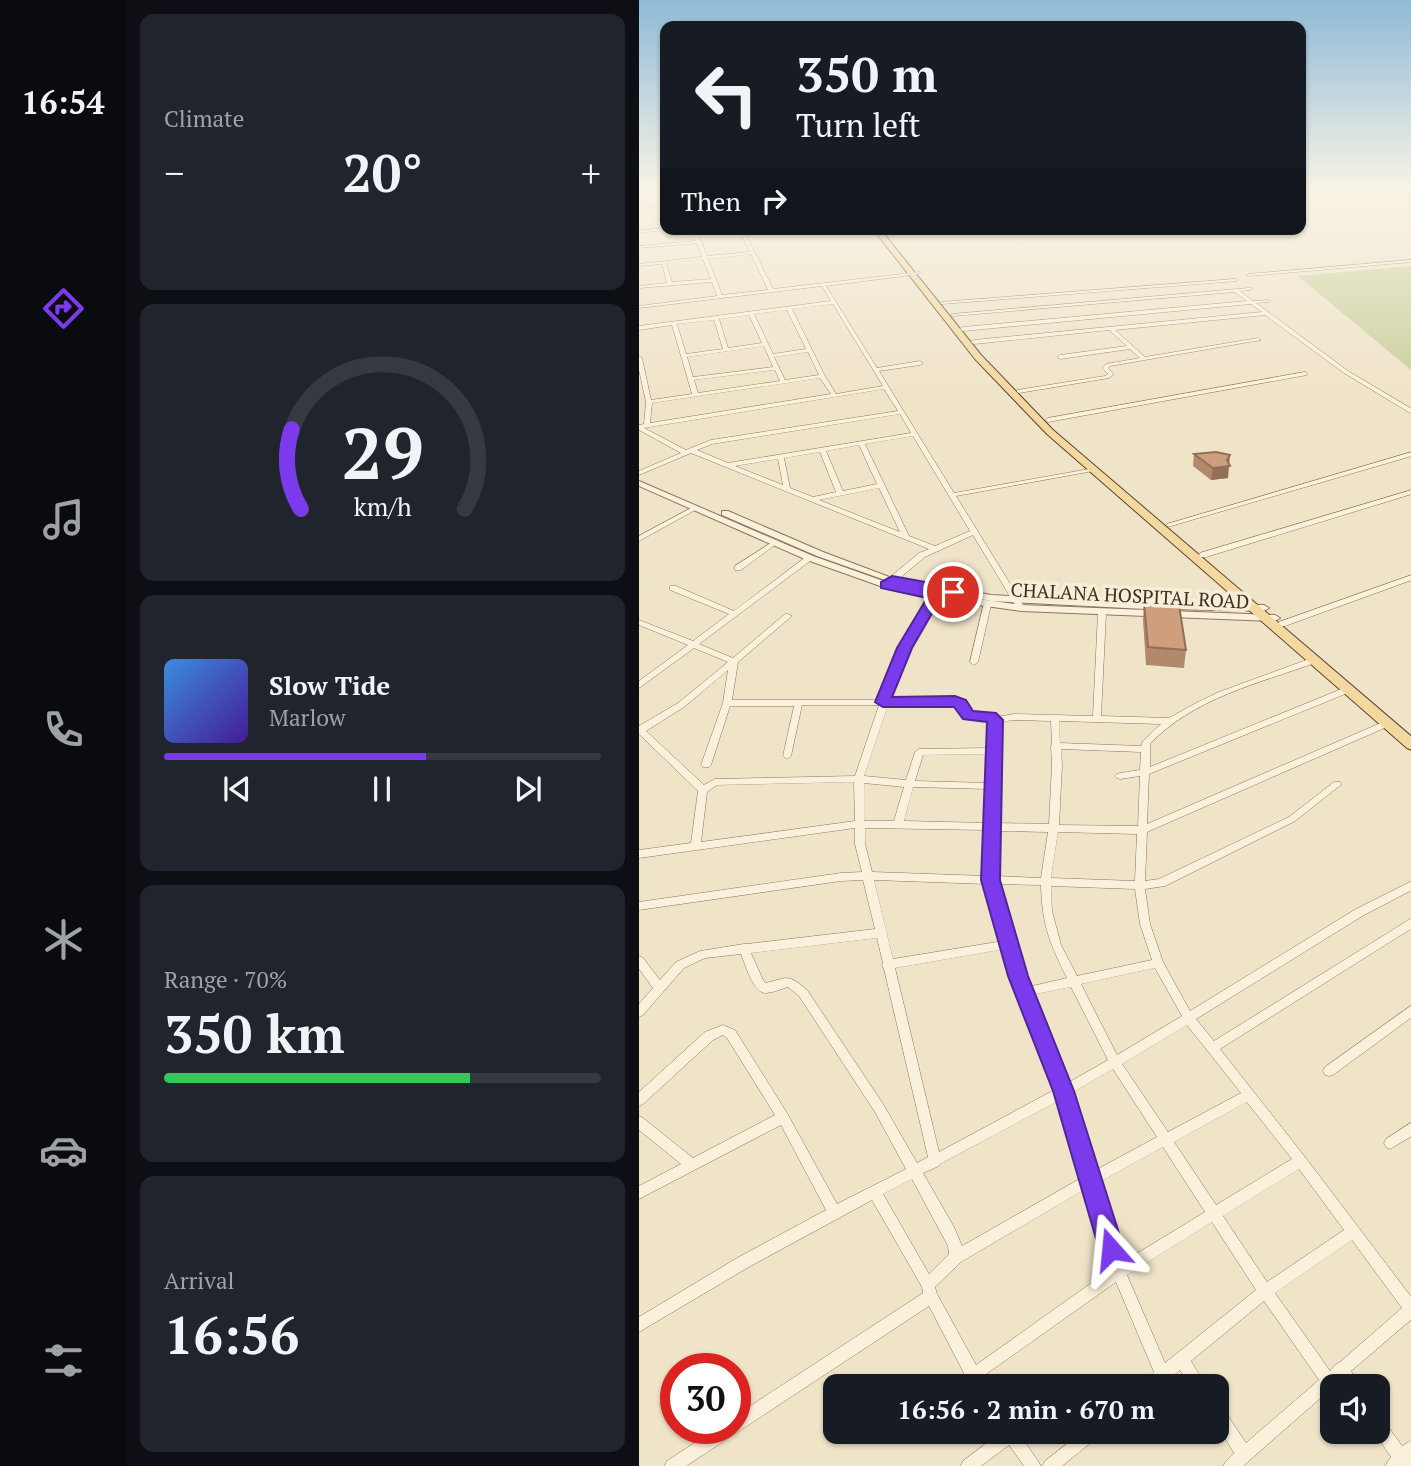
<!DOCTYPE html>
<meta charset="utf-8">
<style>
:root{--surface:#171b24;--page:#20242c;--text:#f1f3f6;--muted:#9ea1a6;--line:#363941;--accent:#7c3aed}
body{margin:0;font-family:"PT Serif",serif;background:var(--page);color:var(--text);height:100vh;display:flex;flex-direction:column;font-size:26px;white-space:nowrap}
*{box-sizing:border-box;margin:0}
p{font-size:23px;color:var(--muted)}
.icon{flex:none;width:38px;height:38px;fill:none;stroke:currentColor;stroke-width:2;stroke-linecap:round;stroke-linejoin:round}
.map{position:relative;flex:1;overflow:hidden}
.side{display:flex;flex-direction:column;gap:14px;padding:14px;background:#0d0f14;width:513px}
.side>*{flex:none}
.banner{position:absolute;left:21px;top:21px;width:646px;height:214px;border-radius:14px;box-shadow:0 2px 5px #0004;background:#171b24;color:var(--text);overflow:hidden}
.controls{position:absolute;left:681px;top:1374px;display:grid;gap:14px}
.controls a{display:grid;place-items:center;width:70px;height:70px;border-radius:14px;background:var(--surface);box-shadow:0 2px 5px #0004;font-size:35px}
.speed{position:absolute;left:21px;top:1353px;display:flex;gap:14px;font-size:35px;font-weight:700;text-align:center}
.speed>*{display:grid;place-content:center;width:91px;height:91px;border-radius:50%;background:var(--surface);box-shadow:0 2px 5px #0004;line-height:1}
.speed .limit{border:10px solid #d22;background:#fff;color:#111}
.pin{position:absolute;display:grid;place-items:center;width:60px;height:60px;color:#fff;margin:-30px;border:4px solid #fff;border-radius:50%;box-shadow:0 2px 7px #0007}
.me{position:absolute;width:77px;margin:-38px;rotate:342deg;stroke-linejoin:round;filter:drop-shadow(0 0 5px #0008)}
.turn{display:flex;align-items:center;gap:24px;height:147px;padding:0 21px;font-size:32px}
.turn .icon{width:91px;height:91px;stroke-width:2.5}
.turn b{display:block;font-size:49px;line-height:60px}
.then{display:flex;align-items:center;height:66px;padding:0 21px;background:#0003;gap:14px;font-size:26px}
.big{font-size:52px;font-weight:700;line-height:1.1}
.side .tile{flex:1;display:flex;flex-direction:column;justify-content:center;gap:10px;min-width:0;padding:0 24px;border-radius:14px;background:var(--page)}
.side .dial{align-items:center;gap:0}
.dial svg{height:182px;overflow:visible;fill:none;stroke:var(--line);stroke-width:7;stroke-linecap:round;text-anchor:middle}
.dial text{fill:var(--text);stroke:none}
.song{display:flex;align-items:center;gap:21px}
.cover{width:84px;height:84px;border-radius:10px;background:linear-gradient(135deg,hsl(210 70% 55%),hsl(260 70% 35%))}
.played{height:7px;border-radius:4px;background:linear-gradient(90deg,var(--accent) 60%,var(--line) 60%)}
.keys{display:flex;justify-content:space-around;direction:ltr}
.heat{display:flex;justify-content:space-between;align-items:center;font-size:38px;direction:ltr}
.charge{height:10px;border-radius:5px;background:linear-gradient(90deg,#34c759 70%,var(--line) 0)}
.trip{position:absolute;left:184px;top:1374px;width:406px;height:70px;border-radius:14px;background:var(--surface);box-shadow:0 2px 5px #0004;font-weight:700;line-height:70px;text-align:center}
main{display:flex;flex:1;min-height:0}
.menu{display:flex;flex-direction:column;width:126px;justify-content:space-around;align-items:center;background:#090b0e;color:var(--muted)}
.menu .icon{width:49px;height:49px}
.menu .current{color:var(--accent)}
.menu b{font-size:32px;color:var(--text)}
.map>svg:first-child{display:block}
.green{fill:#c9cf9b}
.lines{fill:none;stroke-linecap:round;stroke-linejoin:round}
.minor-casing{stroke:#8d765c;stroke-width:1}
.tertiary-casing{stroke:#8d765c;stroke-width:2}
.primary-casing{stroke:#5b4430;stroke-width:2}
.minor{fill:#faf1dc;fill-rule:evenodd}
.tertiary{fill:#faf1dc;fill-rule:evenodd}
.primary{fill:#f3d9a0;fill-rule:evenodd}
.wall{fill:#b2896c}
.shaded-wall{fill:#916f58}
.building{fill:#cf9f7d;stroke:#916f58;stroke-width:2}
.route{fill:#7c3aed;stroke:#51269a;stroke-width:2}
.labels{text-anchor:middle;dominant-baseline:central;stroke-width:7;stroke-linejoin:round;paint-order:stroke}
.street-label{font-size:19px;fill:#3d2e20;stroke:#f7eed8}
</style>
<main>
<nav class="menu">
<b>16:54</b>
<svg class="icon current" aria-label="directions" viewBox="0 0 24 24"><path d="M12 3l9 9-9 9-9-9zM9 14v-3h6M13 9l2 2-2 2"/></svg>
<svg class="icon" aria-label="music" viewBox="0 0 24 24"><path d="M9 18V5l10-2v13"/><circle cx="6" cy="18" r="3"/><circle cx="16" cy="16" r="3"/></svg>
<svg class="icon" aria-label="phone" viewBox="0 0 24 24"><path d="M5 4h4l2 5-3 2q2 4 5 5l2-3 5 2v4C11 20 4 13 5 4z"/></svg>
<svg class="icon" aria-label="climate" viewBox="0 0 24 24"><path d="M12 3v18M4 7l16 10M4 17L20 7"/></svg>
<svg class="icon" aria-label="car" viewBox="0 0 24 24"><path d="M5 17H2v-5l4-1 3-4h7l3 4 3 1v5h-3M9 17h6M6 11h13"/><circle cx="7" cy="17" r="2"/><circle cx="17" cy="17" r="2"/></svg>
<svg class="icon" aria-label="filters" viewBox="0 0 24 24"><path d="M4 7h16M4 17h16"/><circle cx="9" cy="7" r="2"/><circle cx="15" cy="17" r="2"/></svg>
</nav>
<section class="side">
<div class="tile"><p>Climate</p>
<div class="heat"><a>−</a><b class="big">20°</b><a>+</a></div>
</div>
<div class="tile dial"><svg viewBox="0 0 100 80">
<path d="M14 69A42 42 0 1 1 86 69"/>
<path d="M14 69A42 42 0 0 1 10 34" stroke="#7c3aed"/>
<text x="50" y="56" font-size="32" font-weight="700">29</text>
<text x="50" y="72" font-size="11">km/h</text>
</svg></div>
<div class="tile">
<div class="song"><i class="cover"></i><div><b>Slow Tide</b><p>Marlow</p></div></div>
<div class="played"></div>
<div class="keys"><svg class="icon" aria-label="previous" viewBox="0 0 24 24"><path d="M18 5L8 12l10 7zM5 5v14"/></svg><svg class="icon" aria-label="pause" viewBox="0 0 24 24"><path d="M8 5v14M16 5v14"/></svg><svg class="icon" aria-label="next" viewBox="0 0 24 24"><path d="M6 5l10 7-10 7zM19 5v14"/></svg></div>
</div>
<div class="tile"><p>Range · 70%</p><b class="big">350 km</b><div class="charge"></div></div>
<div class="tile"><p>Arrival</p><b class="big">16:56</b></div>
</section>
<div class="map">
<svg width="773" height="1466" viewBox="0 0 773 1466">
<rect width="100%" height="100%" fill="#f0e4c8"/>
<polygon class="green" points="772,266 772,370 659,276"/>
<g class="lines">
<g class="minor-casing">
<g id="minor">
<polygon points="24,188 26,188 24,205 26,205 26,207 0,208 0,206 20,205"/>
<polygon points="26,228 26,229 32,229 0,233 0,231"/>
<path d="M53 229H57L68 256 111 252 100 229H104L134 289 281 272V273L279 274 187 286 238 368 281 361 284 363 281 365 240 371 315 493 456 468 457 469 454 471 317 496 386 608 385 610H379L378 608 334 535 286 557 250 587H244V583L280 553 290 549 52 453 0 475V471L42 453 0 430V425L5 424 7 402 0 370V356L3 358 12 400 53 394 33 325 0 330V326L192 301 183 286 0 308V306L78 296 73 282 0 288V286L28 283 23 264 0 266V264L63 257 58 243 0 248V246L57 241ZM112 254 129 290 83 295 69 259ZM64 259 72 279 33 282 27 263ZM194 304 244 386 197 394 186 376 153 309ZM148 310 167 349 134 354 115 314ZM110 315 123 343 89 348 80 319ZM75 320 84 349 47 354 38 324ZM125 346 134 367 54 377 48 357ZM169 352 180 375 146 380 135 357ZM136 370 141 381 59 393 55 380ZM181 378 192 394 11 423 13 403ZM245 389 259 411 72 440 47 450 5 428ZM261 414 272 433 89 463 58 450 73 444ZM274 436 331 531 296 546 270 536 226 444ZM220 445 238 484 204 491 187 451ZM181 452 197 492 174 497 151 488 145 458ZM139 459 144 485 96 466ZM240 488 261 532 180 500Z"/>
<polygon points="773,260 773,262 610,276 608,275 610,274"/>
<polygon points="596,279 598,280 598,281 303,304 301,303 303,302"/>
<polygon points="610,288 612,288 612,290 601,291 614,301 630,300 630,302 617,303 709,371 773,409 773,414 705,373 626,315 476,330 506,357 619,338 622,340 471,366 469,368 475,374 470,378 380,393 378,392 378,390 466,376 469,374 463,368 467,364 501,358 491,349 421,359 418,357 421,355 488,346 470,330 335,344 332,342 335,340 623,312 612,304 324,331 321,329 324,327 608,301 595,292 314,316 312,315 314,314"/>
<polygon points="666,372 668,373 668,375 409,422 406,420 409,418"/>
<polygon points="773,452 773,456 532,526 528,526 527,525 528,524"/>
<polygon points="773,490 773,494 567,557 561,557 560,555 561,553"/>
<polygon points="56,506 58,507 58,509 0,541 0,536"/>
<polygon points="135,541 139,543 137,544 102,570 96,570 96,566"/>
<path d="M168 556H174L175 558 60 644 94 658 146 614H149L153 616 99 662 93 700H242L254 665 292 596 296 594 300 596 262 665 251 699H316L325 702 332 713 351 714 357 717 375 714 454 716 459 613 463 611 467 613 462 716 530 718 557 703 580 692 670 659H676L677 661 676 663C620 683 553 699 511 744V767L705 688H711L712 690 711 692 510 774 508 824 744 722 747 721 751 724 750 726 508 832 506 881 520 879 650 817 695 782H701L703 784 656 821 526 886 506 889 511 924 524 962 551 1011 717 909 773 881V890L725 915 557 1019 575 1041 773 918V928L581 1049 666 1157 773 1298V1319L712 1371 720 1386H705L701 1381 695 1386H693V1388L604 1466H584L587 1461 595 1453 578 1425V1405L583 1407 607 1443 680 1380 625 1301 552 1361 567 1386H551L541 1370 521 1386H503L505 1381 515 1372 477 1282 343 1377 347 1386H332L328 1381 326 1375 290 1306 47 1466H25L28 1461 78 1428H96V1416L284 1293 283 1287 233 1200 108 1268 0 1332V1317L98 1258 187 1210 142 1125 0 1199V1186L42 1164 0 1130V1116L4 1118 54 1158 136 1115 88 1038 84 1035 74 1040 4 1104 0 1106V1092L66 1032 84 1025 96 1030 148 1113 198 1204 267 1169 236 1112 160 996 149 987C142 989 133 993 126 993 114 992 106 964 102 954L66 958 45 968 4 1015 0 1017V1004L14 988 0 969V956L4 958 21 980 37 962 61 951 105 944H108L236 929 224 880 202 881 0 910V902L202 873 223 872 216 844V828L0 858V850L52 843 59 791 0 734V726L39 703 89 662 55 648 0 688V681L49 645 0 625V620L54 641 90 614 31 590V586H37L95 611ZM89 670 84 703 62 765 64 767H70L72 765 91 706H155L144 756 148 759 152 756 163 705H240L216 776 76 779 65 785 7 731 45 707ZM249 705H315L319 706 326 718 349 720 352 721 351 748 280 749 276 752 267 780 225 776ZM375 720 412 721 413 744 412 746 413 765 410 824 358 823 360 722ZM420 721 522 724 504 741 502 746 421 743ZM422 749 502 752 501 770 481 773 478 774 476 776 478 778 481 779 501 776 499 826 420 825 423 765ZM351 754 350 783 276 781 284 755ZM215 782 216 821 62 842 68 792 78 785ZM225 783 265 787 255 821H225ZM274 787 350 789 349 823 265 821ZM226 828 348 830 347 876 233 872 226 844ZM358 831 409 832 402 878 357 876ZM419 832 498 834 496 881 412 878ZM235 880 348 884 364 941 254 959ZM358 884 402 885C403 925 411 944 428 978L389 987ZM412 886 496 889 501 924 513 960 438 976 422 945 413 911ZM238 938 244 963 243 965 245 969 289 1157 278 1163 244 1104 168 990C149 974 150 977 127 983L124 980 112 953ZM366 949 374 976 417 1089 300 1152 256 968ZM516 968 543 1016 478 1055 442 984ZM432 987 469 1060 427 1084 392 995ZM548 1025 602 1093 529 1132 483 1064ZM474 1069 518 1137 455 1171 431 1094ZM421 1100 444 1177 323 1246 315 1227 284 1173 300 1166 301 1164ZM608 1102 653 1159 577 1205 535 1142ZM524 1147 566 1212 484 1262 459 1183ZM660 1169 705 1230 628 1282 584 1216ZM273 1179 309 1246 310 1254 290 1274 244 1194ZM448 1188 472 1269 337 1365 298 1294 296 1287 322 1262ZM573 1222 617 1290 526 1363 488 1275ZM713 1240 763 1308 701 1362 697 1364 691 1371 636 1293Z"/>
<polygon points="773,575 773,580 646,626 643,626 639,624 640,622"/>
<polygon points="345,603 351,603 352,605 339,662 335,665 331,662"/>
<polygon points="773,1005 773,1017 694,1075 690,1076 686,1075 684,1071 686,1067"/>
<polygon points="773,1122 773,1136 751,1149 747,1147 745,1143 747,1139"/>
<polygon points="738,1416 743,1418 763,1446 773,1440 773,1466 746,1466 749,1461 752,1457 735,1432 738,1432"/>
<polygon points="362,1432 379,1432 399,1461 402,1466 385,1466 370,1445 342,1466 321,1466 324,1461"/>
<polygon points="443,1432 462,1432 459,1437 423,1466 403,1466 406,1461"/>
</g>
</g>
<g class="tertiary-casing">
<g id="tertiary">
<polygon points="0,481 174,556 250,583 296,593 382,605 636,615 641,618 636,621 382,611 296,599 244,587 168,560 0,486"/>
<polygon points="83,511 89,511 184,552 253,578 249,581 246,580 178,556 83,515"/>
<polygon points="275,581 352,595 506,603 511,606 506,609 352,601 272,586 272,582"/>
<polygon points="533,604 625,605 630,608 625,611 530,609 528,607"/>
</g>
</g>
<g class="primary-casing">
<polygon id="primary" points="234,229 241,229 342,355 414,430 773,737 773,750 768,748 408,434 336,359"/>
</g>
<use href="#minor" class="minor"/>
<use href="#tertiary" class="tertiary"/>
<use href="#primary" class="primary"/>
</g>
<g class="wall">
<polygon points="555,454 589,478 572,480 554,466"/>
<polygon points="505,603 547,650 545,668 507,665 504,620"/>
</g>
<polygon class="shaded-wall" points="591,455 589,478 572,480 574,468"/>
<g class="building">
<polygon points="577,452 591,455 588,460 591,466 574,468 555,454"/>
<polygon points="505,603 540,605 547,650 509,647"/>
</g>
<linearGradient id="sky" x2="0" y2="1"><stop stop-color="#8fbad6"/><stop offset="0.48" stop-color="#f8f3e6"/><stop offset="1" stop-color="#f8f3e6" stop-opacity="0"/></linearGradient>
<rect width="773" height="393" fill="url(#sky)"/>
<polygon class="route" points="253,576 314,587 320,592 314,596 301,593 303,596 273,648 253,697 316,696 327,700 334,711 357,713 364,720 361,880 389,976 435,1091 485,1249 481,1258 472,1261 464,1258 460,1249 414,1091 369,976 342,880 348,722 324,719 315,707 244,707 236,702 258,648 288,598 242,588 242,582"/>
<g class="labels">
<g class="street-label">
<text transform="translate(491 595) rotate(3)">CHALANA HOSPITAL ROAD</text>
</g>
</g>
</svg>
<div class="controls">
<a><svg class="icon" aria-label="sound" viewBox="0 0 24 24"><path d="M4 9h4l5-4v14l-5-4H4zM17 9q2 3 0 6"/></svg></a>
</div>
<div class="speed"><div class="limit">30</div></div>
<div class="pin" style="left:314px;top:592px;background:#d93025"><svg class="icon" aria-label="arrive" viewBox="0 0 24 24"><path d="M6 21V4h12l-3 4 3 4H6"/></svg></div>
<svg class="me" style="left:472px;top:1249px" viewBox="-20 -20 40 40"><path d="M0-17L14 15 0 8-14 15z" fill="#7c3aed" stroke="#fff" stroke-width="4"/></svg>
<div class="trip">16:56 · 2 min · 670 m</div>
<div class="banner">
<div class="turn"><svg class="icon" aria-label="left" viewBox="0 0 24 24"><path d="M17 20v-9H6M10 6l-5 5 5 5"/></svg><div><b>350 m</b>Turn left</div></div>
<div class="then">Then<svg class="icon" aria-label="right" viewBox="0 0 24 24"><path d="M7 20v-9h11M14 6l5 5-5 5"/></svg></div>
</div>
</div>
</main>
